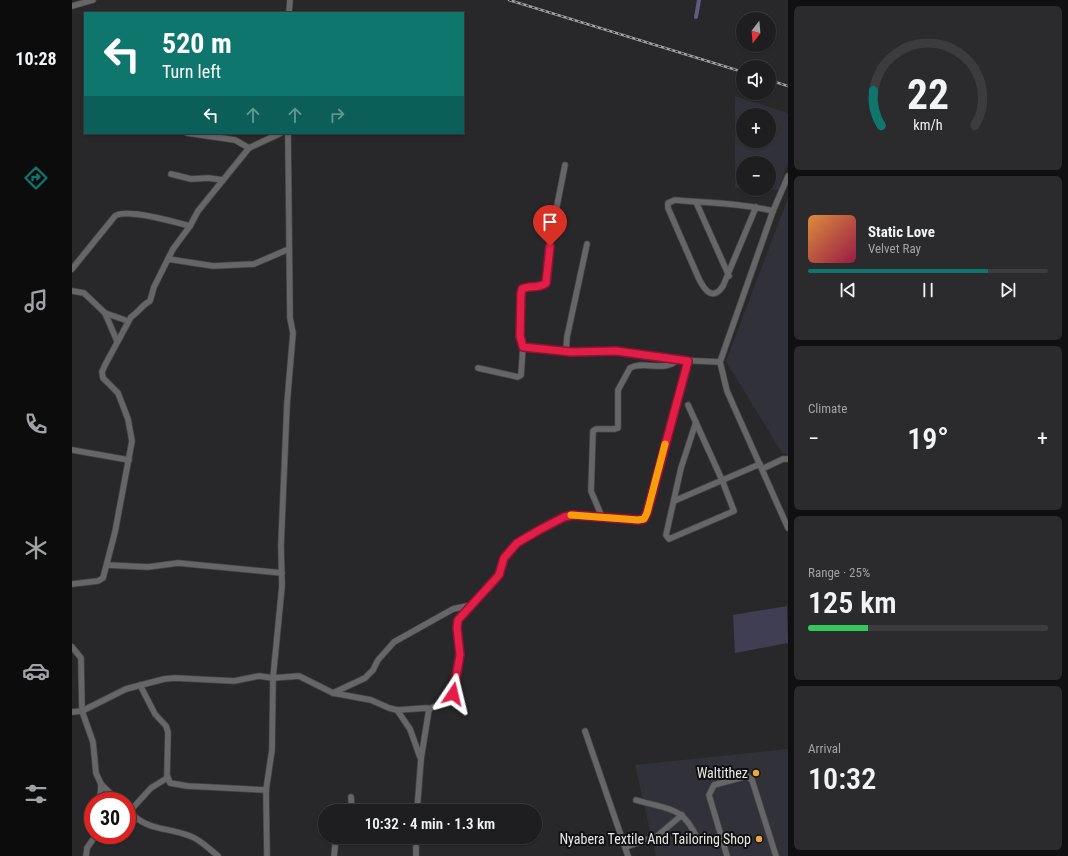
<!DOCTYPE html>
<meta charset="utf-8">
<style>
:root{--surface:#1e1e20;--page:#2b2b2d;--text:#f1f3f6;--muted:#a1a2a5;--line:#3c3c3e;--accent:#0f766e}
body{margin:0;font-family:"Roboto Condensed",sans-serif;background:var(--page);color:var(--text);height:100vh;display:flex;flex-direction:column;font-size:15px;white-space:nowrap}
*{box-sizing:border-box;margin:0}
p{font-size:13px;color:var(--muted)}
.icon{flex:none;width:22px;height:22px;fill:none;stroke:currentColor;stroke-width:2;stroke-linecap:round;stroke-linejoin:round}
.map{position:relative;flex:1;overflow:hidden}
.details{display:flex;flex-direction:column;gap:6px;padding:6px;background:#101012;width:280px}
.details>*{flex:none}
.guide{position:absolute;left:12px;top:12px;width:380px;height:122px;border-radius:0px;box-shadow:0 1px 3px #0004,0 0 0 1px var(--line);background:#0f766e;color:#fff;overflow:hidden}
.needle{width:26px;rotate:196deg}
.tools{position:absolute;left:664px;top:12px;display:grid;gap:8px}
.tools a{display:grid;place-items:center;width:40px;height:40px;border-radius:50%;background:var(--surface);box-shadow:0 1px 3px #0004,0 0 0 1px var(--line);font-size:20px}
.speed{position:absolute;left:12px;top:792px;display:flex;gap:8px;font-size:20px;font-weight:700;text-align:center}
.speed>*{display:grid;place-content:center;width:52px;height:52px;border-radius:50%;background:var(--surface);box-shadow:0 1px 3px #0004,0 0 0 1px var(--line);line-height:1}
.speed .limit{border:6px solid #d22;background:#fff;color:#111}
.pin{position:absolute;display:grid;place-items:center;width:34px;height:34px;color:#fff;margin:-41px -17px;border-radius:50% 50% 50% 0;rotate:-45deg;box-shadow:0 0 4px #0007}
.pin .icon{rotate:45deg}
.me{position:absolute;width:44px;margin:-22px;rotate:10deg;stroke-linejoin:round;filter:drop-shadow(0 0 3px #0008)}
.turn{display:flex;align-items:center;gap:14px;height:84px;padding:0 12px;font-size:18px}
.turn .icon{width:52px;height:52px;stroke-width:2.5}
.turn b{display:block;font-size:28px;line-height:34px}
.lanes{display:flex;align-items:center;height:38px;padding:0 12px;background:#0003;justify-content:center;gap:20px;direction:ltr}
.lanes .off{opacity:.35}
.big{font-size:30px;font-weight:600;line-height:1.1}
.details .card{flex:1;display:flex;flex-direction:column;justify-content:center;gap:6px;min-width:0;padding:0 14px;border-radius:6px;background:var(--page)}
.details .dial{align-items:center;gap:0}
.dial svg{height:104px;overflow:visible;fill:none;stroke:var(--line);stroke-width:7;stroke-linecap:round;text-anchor:middle}
.dial text{fill:var(--text);stroke:none}
.song{display:flex;align-items:center;gap:12px}
.cover{width:48px;height:48px;border-radius:6px;background:linear-gradient(135deg,hsl(30 70% 55%),hsl(340 70% 35%))}
.played{height:4px;border-radius:2px;background:linear-gradient(90deg,var(--accent) 75%,var(--line) 75%)}
.keys{display:flex;justify-content:space-around;direction:ltr}
.heat{display:flex;justify-content:space-between;align-items:center;font-size:22px;direction:ltr}
.charge{height:6px;border-radius:3px;background:linear-gradient(90deg,#34c759 25%,var(--line) 0)}
.trip{position:absolute;left:246px;top:804px;width:224px;height:40px;border-radius:20px;background:var(--surface);box-shadow:0 1px 3px #0004,0 0 0 1px var(--line);font-weight:600;line-height:40px;text-align:center}
main{display:flex;flex:1;min-height:0}
.dock{display:flex;flex-direction:column;width:72px;justify-content:space-around;align-items:center;background:#0c0c0d;color:var(--muted)}
.dock .icon{width:28px;height:28px}
.dock .current{color:var(--accent)}
.dock b{font-size:18px;color:var(--text)}
.map>svg:first-child{display:block}
.built{fill:#313139;fill-rule:evenodd}
.green{fill:#403e53}
.lines{fill:none;stroke-linecap:round;stroke-linejoin:round}
.canal{stroke:#605c7e;stroke-width:4}
.minor-casing{stroke:#454547;stroke-width:7}
.minor{stroke:#666669;stroke-width:5.5}
.rail-casing{stroke:#a2a2a4;stroke-width:2.5}
.rail{stroke:#111112;stroke-width:1;stroke-dasharray:3;stroke-linecap:butt}
.route-casing{stroke:#92132f;stroke-width:10}
.route{stroke:#e11d48;stroke-width:7}
.slow{stroke:#f59e0b;stroke-width:7}
.poi-dot{fill:#e8ab37;stroke:#111112;stroke-width:1.5}
.labels{text-anchor:middle;dominant-baseline:central;stroke-width:4;stroke-linejoin:round;paint-order:stroke}
.poi-label{font-size:14px;fill:#e8e8ea;stroke:#111112;text-anchor:end}
</style>
<main>
<nav class="dock">
<b>10:28</b>
<svg class="icon current" aria-label="directions" viewBox="0 0 24 24"><path d="M12 3l9 9-9 9-9-9zM9 14v-3h6M13 9l2 2-2 2"/></svg>
<svg class="icon" aria-label="music" viewBox="0 0 24 24"><path d="M9 18V5l10-2v13"/><circle cx="6" cy="18" r="3"/><circle cx="16" cy="16" r="3"/></svg>
<svg class="icon" aria-label="phone" viewBox="0 0 24 24"><path d="M5 4h4l2 5-3 2q2 4 5 5l2-3 5 2v4C11 20 4 13 5 4z"/></svg>
<svg class="icon" aria-label="climate" viewBox="0 0 24 24"><path d="M12 3v18M4 7l16 10M4 17L20 7"/></svg>
<svg class="icon" aria-label="car" viewBox="0 0 24 24"><path d="M5 17H2v-5l4-1 3-4h7l3 4 3 1v5h-3M9 17h6M6 11h13"/><circle cx="7" cy="17" r="2"/><circle cx="17" cy="17" r="2"/></svg>
<svg class="icon" aria-label="filters" viewBox="0 0 24 24"><path d="M4 7h16M4 17h16"/><circle cx="9" cy="7" r="2"/><circle cx="15" cy="17" r="2"/></svg>
</nav>
<div class="map">
<svg width="716" height="856" viewBox="0 0 716 856">
<rect width="100%" height="100%" fill="#28282a"/>
<g class="built">
<path d="M663 96 716 113V163L706 190 686 189H697V163H671V188H663ZM671 115H697V141H671Z"/>
<polygon points="716,198 716,455 710,453 654,361"/>
<polygon points="716,749 716,856 584,856 563,765"/>
</g>
<polygon class="green" points="715,606 716,643 663,653 661,615"/>
<g class="lines">
<polyline class="canal" points="624,17 627,0"/>
<g class="minor-casing">
<g id="minor">
<polyline points="0,6 21,0"/>
<polyline points="217,13 218,0"/>
<polyline points="115,133 163,140 177,148"/>
<polyline points="99,174 119,179 136,178 151,180"/>
<polyline points="716,176 701,211 648,362 655,391 716,528"/>
<polyline points="624,202 657,276"/>
<path d="M684 207 651 286C641 301 633 291 627 279L596 208V203L603 200C636 203 669 203 701 211"/>
<polyline points="515,244 495,337 494,351 544,351 605,360 648,362"/>
<polyline points="96,259 141,266 182,264 217,249"/>
<path d="M0 269 43 216C54 208 103 222 118 226"/>
<polyline points="0,291 12,293 33,313 56,321"/>
<polyline points="33,313 45,341"/>
<polyline points="451,347 494,351"/>
<path d="M406 368 446 377 449 375 451 347 448 336 449 294 450 289C458 285 467 289 474 283L480 231 493 165"/>
<polyline points="616,405 650,480 662,511 597,539 594,535 609,468 624,422"/>
<polyline points="0,450 57,460"/>
<polyline points="690,469 711,459 716,459"/>
<polyline points="602,501 688,464"/>
<path d="M530 517 519 491 521 431 524 429H543L546 428V390L558 368C572 360 593 373 605 360"/>
<polyline points="35,565 76,567 106,563 210,573"/>
<path d="M0 584 26 581 31 578 43 532 60 441 56 419 46 393 31 378 30 372 33 365 59 317C67 312 70 305 78 301L82 287 101 249 118 226 126 211 177 148 209 133"/>
<polyline points="0,647 9,658 10,711 21,742 24,773 29,784 46,801"/>
<polyline points="68,685 83,714 94,726 96,732 95,775 98,783 115,786 194,790"/>
<polyline points="261,693 293,678 301,670 306,660 322,642 381,609 399,605 417,588 427,575 432,558 445,543 469,529 485,520 501,515 566,520 572,519 575,513 616,361"/>
<polyline points="357,709 377,700 381,694 388,655 385,628 386,620 399,605"/>
<polyline points="325,710 338,729 348,757"/>
<polyline points="0,712 10,711 54,689 92,679 103,678 162,681 187,676 201,678 227,676 261,693 299,700 317,708 325,710 355,708 357,709 349,759 345,811"/>
<polyline points="513,731 556,856"/>
<polyline points="279,797 280,811"/>
<path d="M564 800C596 810 611 805 626 840"/>
<polyline points="28,801 29,784"/>
<path d="M55 810C77 832 92 826 118 836 129 840 137 849 146 856"/>
<polyline points="57,812 79,788 95,778"/>
<polyline points="554,847 585,836 610,815"/>
<polyline points="14,856 15,848 24,835"/>
<polyline points="195,856 194,790 200,750 201,678 210,586 209,545 215,404 221,333 218,318 216,133"/>
<polyline points="262,856 264,837"/>
<polyline points="344,856 344,837"/>
<polyline points="655,856 637,795 642,785 675,776 680,780 704,856"/>
</g>
</g>
<use href="#minor" class="minor"/>
<g class="rail-casing">
<g id="rail">
<polyline points="437,0 671,72"/>
<polyline points="697,80 716,86"/>
</g>
</g>
<use href="#rail" class="rail"/>
</g>
<g class="lines">
<g class="route-casing">
<path id="route" d="M381 694 388 655 385 628 386 620 427 575 432 558 445 543 469 529 492 517 501 515 566 520 572 519 575 513 616 361 544 351 499 352 451 347 448 336 449 294 450 289C458 285 467 289 474 283L478 246"/>
</g>
<use href="#route" class="route"/>
<polyline class="slow" points="499,515 566,520 572,519 575,513 593,444"/>
</g>
<g class="poi-dot">
<circle cx="684" cy="773" r="4"/>
<circle cx="687" cy="839" r="4"/>
</g>
<g class="labels">
<g class="poi-label">
<text x="676" y="773">Waltithez</text>
<text x="679" y="839">Nyabera Textile And Tailoring Shop</text>
</g>
</g>
</svg>
<div class="tools">
<a><svg class="needle" viewBox="-14 -14 28 28"><path d="M0-13l5 13h-10z" fill="#e53935"/><path d="M0 13l5-13h-10z" fill="#a1a2a5"/></svg></a>
<a><svg class="icon" aria-label="sound" viewBox="0 0 24 24"><path d="M4 9h4l5-4v14l-5-4H4zM17 9q2 3 0 6"/></svg></a>
<a>+</a>
<a>−</a>
</div>
<div class="speed"><div class="limit">30</div></div>
<div class="pin" style="left:478px;top:246px;background:#d93025"><svg class="icon" aria-label="arrive" viewBox="0 0 24 24"><path d="M6 21V4h12l-3 4 3 4H6"/></svg></div>
<svg class="me" style="left:381px;top:694px" viewBox="-20 -20 40 40"><path d="M0-17L14 15 0 8-14 15z" fill="#e11d48" stroke="#fff" stroke-width="4"/></svg>
<div class="trip">10:32 · 4 min · 1.3 km</div>
<div class="guide">
<div class="turn"><svg class="icon" aria-label="left" viewBox="0 0 24 24"><path d="M17 20v-9H6M10 6l-5 5 5 5"/></svg><div><b>520 m</b>Turn left</div></div>
<div class="lanes"><svg class="icon" aria-label="left" viewBox="0 0 24 24"><path d="M17 20v-9H6M10 6l-5 5 5 5"/></svg><svg class="icon off" aria-label="ahead" viewBox="0 0 24 24"><path d="M12 20V5M6 11l6-6 6 6"/></svg><svg class="icon off" aria-label="ahead" viewBox="0 0 24 24"><path d="M12 20V5M6 11l6-6 6 6"/></svg><svg class="icon off" aria-label="right" viewBox="0 0 24 24"><path d="M7 20v-9h11M14 6l5 5-5 5"/></svg></div>
</div>
</div>
<section class="details">
<div class="card dial"><svg viewBox="0 0 100 80">
<path d="M14 69A42 42 0 1 1 86 69"/>
<path d="M14 69A42 42 0 0 1 8 42" stroke="#0f766e"/>
<text x="50" y="56" font-size="32" font-weight="700">22</text>
<text x="50" y="72" font-size="11">km/h</text>
</svg></div>
<div class="card">
<div class="song"><i class="cover"></i><div><b>Static Love</b><p>Velvet Ray</p></div></div>
<div class="played"></div>
<div class="keys"><svg class="icon" aria-label="previous" viewBox="0 0 24 24"><path d="M18 5L8 12l10 7zM5 5v14"/></svg><svg class="icon" aria-label="pause" viewBox="0 0 24 24"><path d="M8 5v14M16 5v14"/></svg><svg class="icon" aria-label="next" viewBox="0 0 24 24"><path d="M6 5l10 7-10 7zM19 5v14"/></svg></div>
</div>
<div class="card"><p>Climate</p>
<div class="heat"><a>−</a><b class="big">19°</b><a>+</a></div>
</div>
<div class="card"><p>Range · 25%</p><b class="big">125 km</b><div class="charge"></div></div>
<div class="card"><p>Arrival</p><b class="big">10:32</b></div>
</section>
</main>
